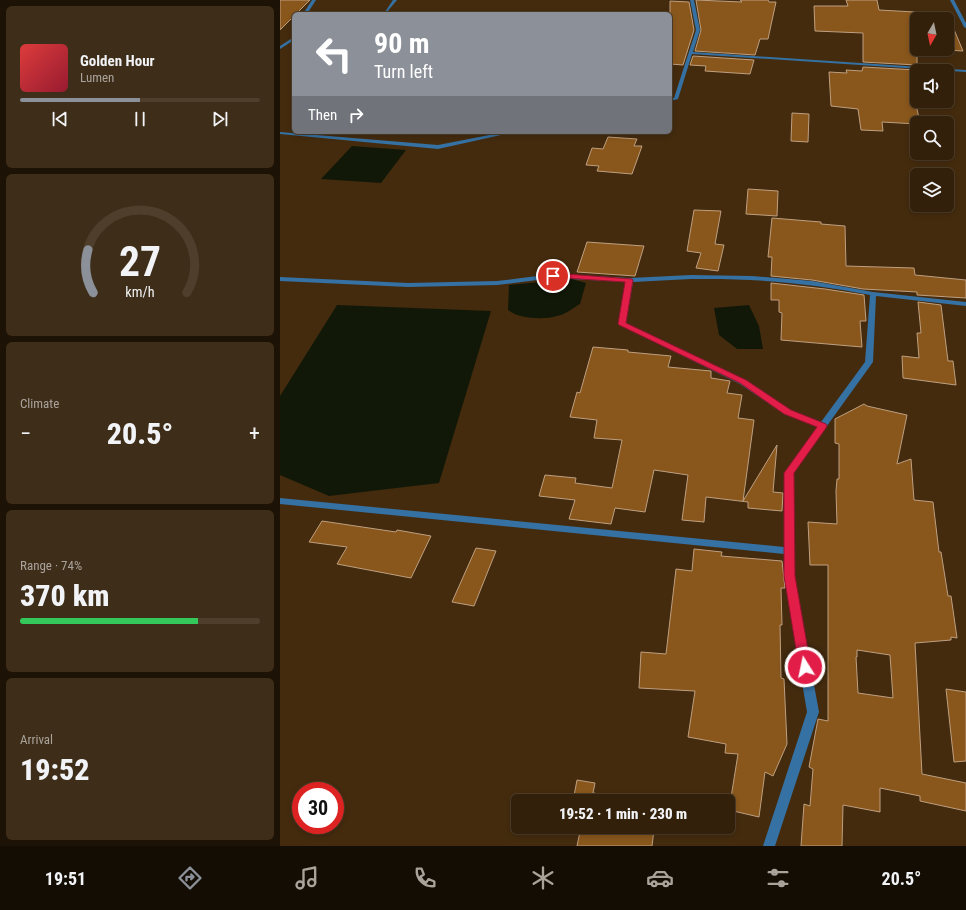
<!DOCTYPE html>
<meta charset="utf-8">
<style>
:root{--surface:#33200a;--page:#3e2d18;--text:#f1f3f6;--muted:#a9a39c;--line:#4e3e2b;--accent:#8c9099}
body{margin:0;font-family:"Roboto Condensed",sans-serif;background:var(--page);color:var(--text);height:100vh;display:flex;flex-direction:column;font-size:15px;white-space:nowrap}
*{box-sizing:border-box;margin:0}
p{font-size:13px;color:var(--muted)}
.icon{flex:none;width:22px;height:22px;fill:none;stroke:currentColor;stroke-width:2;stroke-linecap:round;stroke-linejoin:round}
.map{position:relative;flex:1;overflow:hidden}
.panel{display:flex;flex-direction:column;gap:6px;padding:6px;background:#1c1206;width:280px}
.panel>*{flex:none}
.banner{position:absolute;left:12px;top:12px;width:380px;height:122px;border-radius:6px;box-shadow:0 2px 6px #0003,0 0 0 1px var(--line);background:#8c9099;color:#fff;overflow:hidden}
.needle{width:26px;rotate:189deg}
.fabs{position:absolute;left:630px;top:12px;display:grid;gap:8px}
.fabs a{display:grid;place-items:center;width:44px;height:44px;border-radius:6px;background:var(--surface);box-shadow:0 2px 6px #0003,0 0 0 1px var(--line);font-size:20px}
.speed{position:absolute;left:12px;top:782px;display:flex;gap:8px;font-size:20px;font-weight:700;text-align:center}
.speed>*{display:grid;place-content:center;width:52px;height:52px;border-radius:50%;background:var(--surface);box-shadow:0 2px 6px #0003,0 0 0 1px var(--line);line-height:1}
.speed .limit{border:6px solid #d22;background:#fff;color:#111}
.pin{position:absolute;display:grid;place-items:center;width:34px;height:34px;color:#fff;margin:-17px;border:2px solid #fff;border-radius:50%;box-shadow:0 1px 4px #0007}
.me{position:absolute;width:44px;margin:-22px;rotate:350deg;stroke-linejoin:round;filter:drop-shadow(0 0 3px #0008)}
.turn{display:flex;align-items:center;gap:14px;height:84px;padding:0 16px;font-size:18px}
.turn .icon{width:52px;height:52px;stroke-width:2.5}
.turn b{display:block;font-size:28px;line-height:34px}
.then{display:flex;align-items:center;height:38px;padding:0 16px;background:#0003;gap:8px;font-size:15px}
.big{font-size:30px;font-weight:800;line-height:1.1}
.panel .tile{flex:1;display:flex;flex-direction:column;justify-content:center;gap:6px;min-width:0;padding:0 14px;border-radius:6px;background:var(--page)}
.panel .dial{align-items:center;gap:0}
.dial svg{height:104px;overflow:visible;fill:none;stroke:var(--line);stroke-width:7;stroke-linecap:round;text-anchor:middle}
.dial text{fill:var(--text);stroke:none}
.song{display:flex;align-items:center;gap:12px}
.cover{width:48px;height:48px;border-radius:6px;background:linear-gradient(135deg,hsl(0 70% 55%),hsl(350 70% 35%))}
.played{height:4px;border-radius:2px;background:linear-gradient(90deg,var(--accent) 50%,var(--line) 50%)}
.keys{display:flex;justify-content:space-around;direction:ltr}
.heat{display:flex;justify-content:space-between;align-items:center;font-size:22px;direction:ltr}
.charge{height:6px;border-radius:3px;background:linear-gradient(90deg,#34c759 74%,var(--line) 0)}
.trip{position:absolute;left:231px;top:794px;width:224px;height:40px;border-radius:6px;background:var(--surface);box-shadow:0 2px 6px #0003,0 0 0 1px var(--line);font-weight:800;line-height:40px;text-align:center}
.menu{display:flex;height:64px;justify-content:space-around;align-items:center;background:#140d04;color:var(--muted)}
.menu .icon{width:28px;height:28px}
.menu .active{color:var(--accent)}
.menu b{font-size:18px;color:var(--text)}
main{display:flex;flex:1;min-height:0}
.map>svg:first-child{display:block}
.water{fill:#121808}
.building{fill:#89571c;stroke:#be9f80;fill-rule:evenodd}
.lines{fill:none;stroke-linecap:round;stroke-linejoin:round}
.street{fill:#3571a3;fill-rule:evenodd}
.route{fill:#e11d48;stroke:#92132f}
</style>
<main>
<section class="panel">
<div class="tile">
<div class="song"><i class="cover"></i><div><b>Golden Hour</b><p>Lumen</p></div></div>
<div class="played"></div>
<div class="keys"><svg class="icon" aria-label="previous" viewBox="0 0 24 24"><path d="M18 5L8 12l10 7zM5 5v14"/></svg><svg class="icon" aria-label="pause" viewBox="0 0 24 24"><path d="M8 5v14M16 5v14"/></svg><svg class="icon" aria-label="next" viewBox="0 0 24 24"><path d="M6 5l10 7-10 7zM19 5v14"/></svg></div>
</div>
<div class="tile dial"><svg viewBox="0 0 100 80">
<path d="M14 69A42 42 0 1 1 86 69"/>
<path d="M14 69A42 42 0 0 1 10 36" stroke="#8c9099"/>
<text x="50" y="56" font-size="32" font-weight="700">27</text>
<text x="50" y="72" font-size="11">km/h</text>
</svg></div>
<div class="tile"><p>Climate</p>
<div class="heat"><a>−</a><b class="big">20.5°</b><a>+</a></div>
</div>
<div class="tile"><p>Range · 74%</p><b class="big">370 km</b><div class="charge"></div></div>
<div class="tile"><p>Arrival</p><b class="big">19:52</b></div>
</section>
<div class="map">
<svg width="686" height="846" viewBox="0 0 686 846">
<rect width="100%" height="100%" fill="#442b0e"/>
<g class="water">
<polygon points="72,146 126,150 101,183 41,179"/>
<path d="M292 279 306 283 300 304C293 308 285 315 277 316 264 320 239 319 228 310L229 285Z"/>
<polygon points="57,305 211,311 159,483 49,496 0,475 0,396"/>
<polygon points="469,305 479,326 483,349 457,349 439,335 434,308"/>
</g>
<g class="building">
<polygon points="0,0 30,0 16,14 14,14 14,16 0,30"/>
<polygon points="416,0 462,2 460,0 488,0 489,2 496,2 488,39 480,39 475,55 415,51 421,30"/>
<polygon points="566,0 597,0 599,10 635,12 637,20 637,65 583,62 583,33 535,31 534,6 568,6"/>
<polygon points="390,1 409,2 414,30 403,65 390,64"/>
<polygon points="667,27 673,27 683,51 648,49 667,49"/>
<polygon points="413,56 474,60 470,74 425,71 426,66 410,65"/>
<polygon points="583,67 637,70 637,109 640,123 637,123 637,124 602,122 603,131 581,130 578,109 551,106 549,72 567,73 566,70 582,71"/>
<polygon points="512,113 529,114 528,142 511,141"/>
<polygon points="328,137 357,139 354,146 362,146 352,174 317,171 319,166 306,165 312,148 323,149"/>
<polygon points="468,189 498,191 497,216 466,214"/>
<polygon points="414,210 441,211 435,244 444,245 438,271 416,268 421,253 407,251"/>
<polygon points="492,218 541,222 541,224 565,226 566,266 634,268 635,275 686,280 686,298 637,295 637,292 583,289 532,280 491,276 492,257 488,257"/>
<polygon points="307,242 364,246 355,276 297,272"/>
<polygon points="491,283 545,289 584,295 586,321 580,321 582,347 501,340 502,313 499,312 499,300 491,300"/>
<polygon points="638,302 661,305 668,361 673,361 676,385 623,378 622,356 639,358 637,333 641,333"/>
<polygon points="313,347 348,350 348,352 391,356 388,367 431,371 431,378 450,381 447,393 462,395 458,418 474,420 463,501 497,445 493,492 503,493 502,511 468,508 468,502 426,497 424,522 402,520 408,475 374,470 365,512 335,508 331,524 289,519 295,500 259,496 265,475 296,478 295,483 332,488 342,440 314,438 317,420 290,417 297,392 300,393"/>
<path d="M584 404 587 406 627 415 617 464 631 459 634 500 653 502 659 552H661L668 596H671L677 638 671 637V640L635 643 642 774 686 783V811L640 801V796L600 788V812L563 805 562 846H521L524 804 530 806 533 769 529 767 538 719 548 721V565H530L528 522 557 524 556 491 557 479H559V444L555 443V419ZM577 650 610 655 613 698 578 693 576 657H577Z"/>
<polygon points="42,521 116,532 117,530 151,536 131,578 57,564 67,547 29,542"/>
<polygon points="196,548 216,551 194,606 172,602"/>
<polygon points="414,549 442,552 441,556 502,561 505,588 501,588 502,625 500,625 501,678 504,679 507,744 493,776 485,772 479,817 449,810 458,754 445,753 446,744 408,737 415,691 359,688 361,652 386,654 396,569 412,571"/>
<polygon points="666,689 686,692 686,761 674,762"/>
<polygon points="297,780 315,783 313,793 354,799 353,801 293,801"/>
<polygon points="301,827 354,827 374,830 372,846 297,846"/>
</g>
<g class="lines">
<g class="street">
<polygon points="32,0 36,0 27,14 23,14"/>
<polygon points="113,0 117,0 107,12 105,12"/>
<polygon points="410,0 414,0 420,30 413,52 686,70 686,72 412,54 398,99 390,101 390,99 394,98 416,30"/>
<polygon points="670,0 674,0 686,23 686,28 684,27"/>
<polygon points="14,37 14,40 0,49 0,46"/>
<polygon points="0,132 158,145 225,132 234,132 158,149 0,134"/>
<path d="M273 274 350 278 411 275 472 276 532 281 593 292 686 302V306L596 296 593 362 513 473 514 576 539 712 495 846H483L527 712 504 576V554L0 504V498L504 547 505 473 538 427 504 414 460 384 340 325 339 324 346 282 273 278 217 285 128 287 0 281V277L128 283 217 281ZM411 279C472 278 530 283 590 295L585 362 541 422 510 410 466 380 346 323 353 282Z"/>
</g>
</g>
<polygon class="route" points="273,273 352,279 353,280 346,323 466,380 511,410 546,424 547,426 546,428 514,473 515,576 531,667 529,670 525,672 521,670 519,667 504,576 504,473 537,427 504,414 460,383 339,325 338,324 345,282 270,277 270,274"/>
</svg>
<div class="fabs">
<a><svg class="needle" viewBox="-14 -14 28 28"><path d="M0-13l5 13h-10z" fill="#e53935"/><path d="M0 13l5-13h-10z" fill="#a9a39c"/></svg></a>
<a><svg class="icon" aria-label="sound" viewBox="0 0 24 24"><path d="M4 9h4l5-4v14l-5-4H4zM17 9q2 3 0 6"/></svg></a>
<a><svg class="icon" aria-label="search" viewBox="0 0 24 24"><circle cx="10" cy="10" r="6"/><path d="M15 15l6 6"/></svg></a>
<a><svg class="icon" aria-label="layers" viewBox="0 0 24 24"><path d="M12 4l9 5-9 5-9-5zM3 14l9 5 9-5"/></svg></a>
</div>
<div class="speed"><div class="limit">30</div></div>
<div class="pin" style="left:273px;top:276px;background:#d93025"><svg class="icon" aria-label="arrive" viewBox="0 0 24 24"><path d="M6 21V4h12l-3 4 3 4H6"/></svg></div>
<svg class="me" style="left:525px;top:667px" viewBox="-20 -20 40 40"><circle r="17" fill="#e11d48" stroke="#fff" stroke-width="3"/><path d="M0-11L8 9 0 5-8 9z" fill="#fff"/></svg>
<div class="trip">19:52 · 1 min · 230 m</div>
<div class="banner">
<div class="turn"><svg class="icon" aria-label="left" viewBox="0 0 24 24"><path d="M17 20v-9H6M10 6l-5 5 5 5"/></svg><div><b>90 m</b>Turn left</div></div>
<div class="then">Then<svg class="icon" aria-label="right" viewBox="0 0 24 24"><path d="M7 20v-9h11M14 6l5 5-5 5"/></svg></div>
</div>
</div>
</main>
<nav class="menu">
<b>19:51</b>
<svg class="icon active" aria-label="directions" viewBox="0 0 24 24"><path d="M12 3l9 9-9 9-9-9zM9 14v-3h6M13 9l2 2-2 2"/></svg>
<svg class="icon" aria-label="music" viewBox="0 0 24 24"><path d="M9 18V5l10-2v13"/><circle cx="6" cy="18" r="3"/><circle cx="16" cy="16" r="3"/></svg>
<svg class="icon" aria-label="phone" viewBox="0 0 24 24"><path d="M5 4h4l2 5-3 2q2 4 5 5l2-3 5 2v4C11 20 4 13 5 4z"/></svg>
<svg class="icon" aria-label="climate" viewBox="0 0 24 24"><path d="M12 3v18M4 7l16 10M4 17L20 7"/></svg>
<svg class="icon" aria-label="car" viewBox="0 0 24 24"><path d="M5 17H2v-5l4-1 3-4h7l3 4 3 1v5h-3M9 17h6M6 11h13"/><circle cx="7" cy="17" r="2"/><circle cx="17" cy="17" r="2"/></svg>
<svg class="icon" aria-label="filters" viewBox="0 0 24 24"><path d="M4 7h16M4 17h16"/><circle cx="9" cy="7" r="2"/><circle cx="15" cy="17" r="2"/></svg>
<b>20.5°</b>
</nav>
